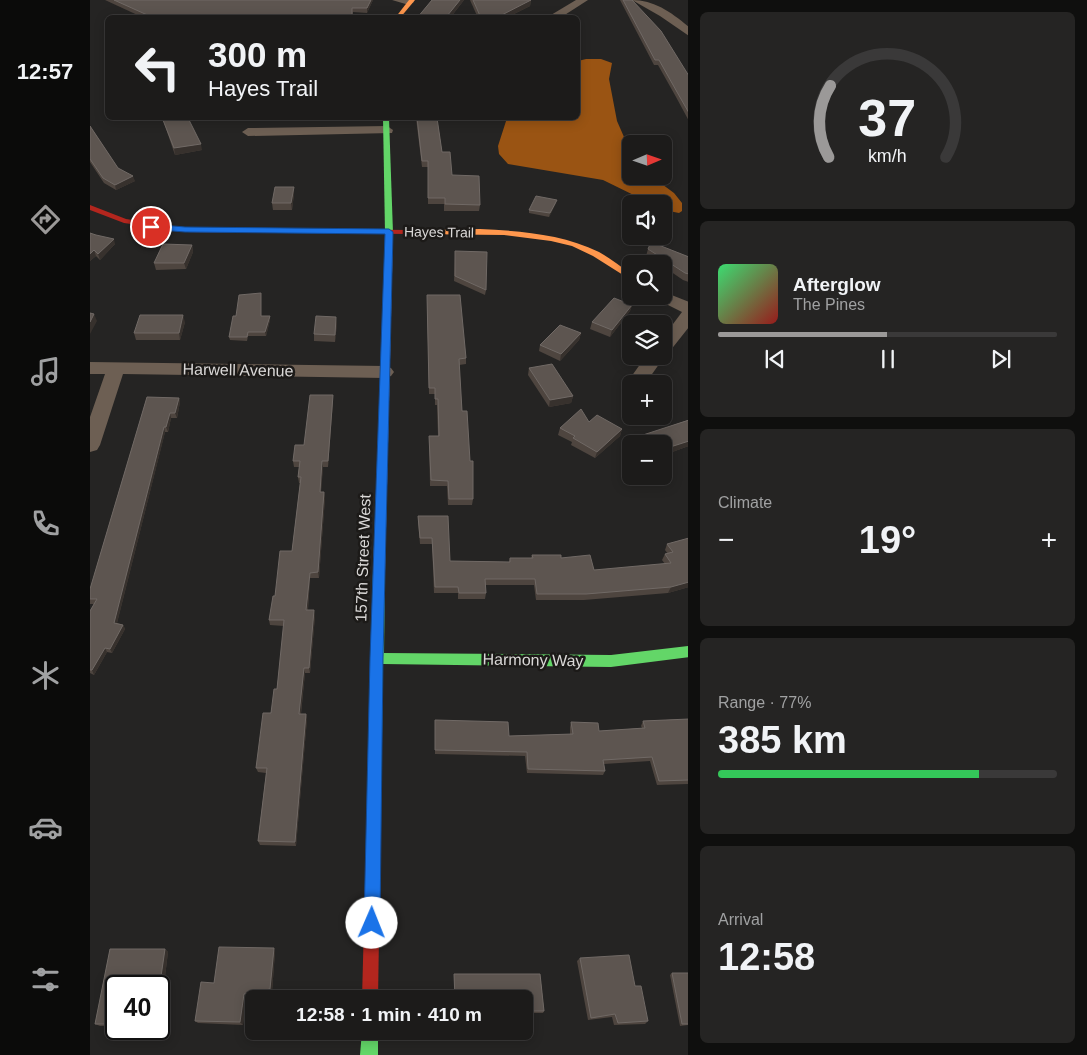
<!DOCTYPE html>
<meta charset="utf-8">
<style>
:root{--surface:#1c1b1a;--page:#252423;--text:#f1f3f6;--muted:#a0a1a2;--line:#3a3939;--accent:#9b9998}
body{margin:0;font-family:Arial,sans-serif;background:var(--page);color:var(--text);height:100vh;display:flex;flex-direction:column;font-size:19px;white-space:nowrap}
*{box-sizing:border-box;margin:0}
p{font-size:16px;color:var(--muted)}
.icon{flex:none;width:28px;height:28px;fill:none;stroke:currentColor;stroke-width:2;stroke-linecap:round;stroke-linejoin:round}
.map{position:relative;flex:1;overflow:hidden}
.panel{display:flex;flex-direction:column;gap:12px;padding:12px;background:#0f0f0e;width:399px}
.panel>*{flex:none}
.top-card{position:absolute;left:15px;top:15px;width:475px;height:105px;border-radius:8px;box-shadow:0 2px 12px #0003,0 0 0 1px var(--line);background:#1c1b1a;color:var(--text);overflow:hidden}
.needle{width:32px;rotate:88deg}
.buttons{position:absolute;left:532px;top:135px;display:grid;gap:10px}
.buttons a{display:grid;place-items:center;width:50px;height:50px;border-radius:8px;background:var(--surface);box-shadow:0 2px 12px #0003,0 0 0 1px var(--line);font-size:25px}
.speed{position:absolute;left:15px;top:975px;display:flex;gap:10px;font-size:25px;font-weight:700;text-align:center}
.speed>*{display:grid;place-content:center;width:65px;height:65px;border-radius:50%;background:var(--surface);box-shadow:0 2px 12px #0003,0 0 0 1px var(--line);line-height:1}
.speed .limit{border:2px solid #111;border-radius:8px;background:#fff;color:#111}
.pin{position:absolute;display:grid;place-items:center;width:42px;height:42px;color:#fff;margin:-21px;border:2px solid #fff;border-radius:50%;box-shadow:0 1px 5px #0007}
.me{position:absolute;width:55px;margin:-28px;rotate:1deg;stroke-linejoin:round;filter:drop-shadow(0 0 4px #0008)}
.turn{display:flex;align-items:center;gap:18px;height:105px;padding:0 20px;font-size:22px}
.turn .icon{width:65px;height:65px;stroke-width:2.5}
.turn b{display:block;font-size:35px;line-height:42px}
.big{font-size:38px;font-weight:800;line-height:1.1}
.panel .widget{flex:1;display:flex;flex-direction:column;justify-content:center;gap:8px;min-width:0;padding:0 18px;border-radius:8px;background:var(--page)}
.panel .dial{align-items:center;gap:0}
.dial svg{height:130px;overflow:visible;fill:none;stroke:var(--line);stroke-width:7;stroke-linecap:round;text-anchor:middle}
.dial text{fill:var(--text);stroke:none}
.song{display:flex;align-items:center;gap:15px}
.cover{width:60px;height:60px;border-radius:8px;background:linear-gradient(135deg,hsl(140 70% 55%),hsl(0 70% 35%))}
.played{height:5px;border-radius:2px;background:linear-gradient(90deg,var(--accent) 50%,var(--line) 50%)}
.keys{display:flex;justify-content:space-around;direction:ltr}
.heat{display:flex;justify-content:space-between;align-items:center;font-size:28px;direction:ltr}
.charge{height:8px;border-radius:4px;background:linear-gradient(90deg,#34c759 77%,var(--line) 0)}
.trip{position:absolute;left:155px;top:990px;width:288px;height:50px;border-radius:8px;background:var(--surface);box-shadow:0 2px 12px #0003,0 0 0 1px var(--line);font-weight:800;line-height:50px;text-align:center}
main{display:flex;flex:1;min-height:0}
.tab-bar{display:flex;flex-direction:column;width:90px;justify-content:space-around;align-items:center;background:#0b0b0a;color:var(--muted)}
.tab-bar .icon{width:35px;height:35px}
.tab-bar .selected{color:var(--accent)}
.tab-bar b{font-size:22px;color:var(--text)}
.map>svg:first-child{display:block}
.water{fill:#9a5413}
.lines{fill:none;stroke-linecap:round;stroke-linejoin:round}
.street{fill:#6d5f53;fill-rule:evenodd}
.fast{fill:#63d668;fill-rule:evenodd}
.slow{fill:#ff974d;fill-rule:evenodd}
.jam{fill:#b3261e;fill-rule:evenodd}
.wall{fill:#4e453f}
.shaded-wall{fill:#37312d}
.building{fill:#5d5550;stroke:#706965}
.route{fill:#1a73e8;stroke:#114b97}
.labels{text-anchor:middle;dominant-baseline:central;stroke-width:5;stroke-linejoin:round;paint-order:stroke}
.far-street-label{font-size:14px;fill:#dad8d7;stroke:#1c1a18}
.street-label{font-size:16px;fill:#dad8d7;stroke:#1c1a18}
</style>
<main>
<nav class="tab-bar">
<b>12:57</b>
<svg class="icon selected" aria-label="directions" viewBox="0 0 24 24"><path d="M12 3l9 9-9 9-9-9zM9 14v-3h6M13 9l2 2-2 2"/></svg>
<svg class="icon" aria-label="music" viewBox="0 0 24 24"><path d="M9 18V5l10-2v13"/><circle cx="6" cy="18" r="3"/><circle cx="16" cy="16" r="3"/></svg>
<svg class="icon" aria-label="phone" viewBox="0 0 24 24"><path d="M5 4h4l2 5-3 2q2 4 5 5l2-3 5 2v4C11 20 4 13 5 4z"/></svg>
<svg class="icon" aria-label="climate" viewBox="0 0 24 24"><path d="M12 3v18M4 7l16 10M4 17L20 7"/></svg>
<svg class="icon" aria-label="car" viewBox="0 0 24 24"><path d="M5 17H2v-5l4-1 3-4h7l3 4 3 1v5h-3M9 17h6M6 11h13"/><circle cx="7" cy="17" r="2"/><circle cx="17" cy="17" r="2"/></svg>
<svg class="icon" aria-label="filters" viewBox="0 0 24 24"><path d="M4 7h16M4 17h16"/><circle cx="9" cy="7" r="2"/><circle cx="15" cy="17" r="2"/></svg>
</nav>
<div class="map">
<svg width="599" height="1055" viewBox="0 0 599 1055">
<rect width="100%" height="100%" fill="#252423"/>
<polygon class="water" points="496,59 511,59 522,63 519,79 527,121 541,153 541,176 561,176 584,193 592,203 592,211 589,213 574,210 574,204 562,204 513,180 418,164 409,154 408,146 417,118 488,118 488,61"/>
<g class="lines">
<g class="street">
<polygon points="302,0 323,0 324,2 319,5"/>
<polygon points="486,0 498,0 470,18 456,18"/>
<path d="M542 0C564 0 581 12 599 27V36L570 16Z"/>
<polygon points="297,126 303,130 302,133 158,136 152,132 158,128"/>
<polygon points="574,292 599,302 599,327 580,351 574,353 574,336 592,312 566,299 564,296 574,296"/>
<polygon points="574,354 575,356 572,360 555,384 541,384 541,389 539,388 536,384 556,356 574,356"/>
<polygon points="0,362 295,366 301,368 304,372 301,376 295,378 33,374 10,445 7,450 0,452 0,417 15,374 0,374"/>
</g>
<g class="fast">
<polygon points="293,118 299,118 303,233 299,235 295,233"/>
<polygon points="289,566 293,568 295,571 294,653 521,655 599,646 599,657 521,667 293,664 291,807 289,812 284,814 279,812 277,807 283,571 285,568"/>
<polygon points="272,1031 288,1031 288,1055 270,1055"/>
</g>
<g class="slow">
<polygon points="319,0 325,0 310,18 305,18"/>
<path d="M390 229C431 231 472 234 509 252 520 258 531 267 541 274V280L503 256 482 246 461 241 414 235 319 234 315 232 319 230Z"/>
<polygon points="296,231 303,233 295,571 293,574 285,574 283,571"/>
</g>
<g class="jam">
<polygon points="0,205 36,219 95,228 319,230 323,232 319,234 95,232 34,223 0,210"/>
<polygon points="284,800 289,802 291,807 288,999 272,999 277,807 279,802"/>
</g>
</g>
<g class="wall">
<polygon points="15,0 283,0 277,13 263,12 262,18 54,18"/>
<polygon points="342,0 374,0 360,18 327,18"/>
<polygon points="380,0 441,0 440,6 416,18 388,18"/>
<polygon points="530,0 542,0 599,76 599,121 586,97 568,65 564,65"/>
<polygon points="326,118 347,118 352,152 362,175 390,205 389,211 354,211 354,204 338,204 338,167 332,167"/>
<polygon points="73,120 112,150 85,155 75,126"/>
<polygon points="0,126 28,168 45,181 26,190 14,183 0,162"/>
<polygon points="204,194 202,210 183,210 182,203"/>
<polygon points="466,203 459,217 439,213 439,210"/>
<polygon points="0,233 25,244 10,260 6,256 0,261"/>
<polygon points="102,245 103,252 96,269 66,270 64,263"/>
<polygon points="558,249 599,257 599,282 593,280 574,267 574,264 568,264 556,256"/>
<polygon points="365,256 396,290 395,295 364,281"/>
<polygon points="171,293 171,316 180,316 180,320 176,336 158,336 157,341 140,340 139,337 146,316"/>
<polygon points="337,301 376,358 376,364 369,365 372,411 383,499 382,505 358,505 357,486 340,486 339,436 348,436 347,405 345,405 345,394 339,394"/>
<polygon points="542,305 540,311 520,337 500,329 502,322"/>
<polygon points="95,322 90,340 46,340 44,333"/>
<polygon points="247,323 245,342 224,341 224,334"/>
<polygon points="491,333 489,340 470,361 449,351 450,345"/>
<polygon points="439,368 483,396 481,403 459,407 438,375"/>
<polygon points="57,397 89,398 90,402 87,418 81,418 78,432 75,432 27,623 33,625 35,629 22,653 17,652 4,675 0,673 0,611 4,604 0,604 0,589"/>
<polygon points="243,401 238,467 233,467 231,492 234,492 235,498 229,578 220,578 218,610 225,616 220,673 215,673 211,714 216,714 217,719 206,846 170,845 168,841 176,773 168,772 166,768 187,689 194,626 180,625 179,620 185,596 202,551 210,483 209,483 208,477 209,467 204,467 203,461 214,445"/>
<polygon points="599,420 599,446 574,455 574,444 552,444 551,442 553,435"/>
<polygon points="499,422 532,429 530,436 505,458 481,445 482,442 468,435 470,428"/>
<polygon points="328,516 360,561 419,562 420,558 441,558 442,555 471,558 504,570 575,564 572,560 575,554 578,554 575,550 577,544 599,538 599,587 578,593 494,600 446,600 444,585 395,585 396,593 395,599 368,599 368,593 344,593 342,544 330,544 328,522"/>
<polygon points="599,719 599,784 567,785 560,761 514,764 515,771 513,775 437,773 435,756 345,754 345,720 419,736 480,734 480,727 481,722 509,731 552,728 551,726 553,721"/>
<polygon points="20,949 75,949 78,952 73,993 69,993 69,986 26,986 26,1026 10,1026 5,1024"/>
<polygon points="185,952 182,992 156,997 153,1025 108,1023 105,1021 124,983"/>
<polygon points="490,958 545,986 558,1021 555,1024 524,1025 522,1017 498,1020 487,961"/>
<polygon points="582,973 599,973 599,1025 590,1026 580,975"/>
<polygon points="364,974 450,974 454,1011 453,1013 434,1013 434,999 365,999"/>
</g>
<g class="shaded-wall">
<polygon points="281,0 283,0 277,13 277,8"/>
<polygon points="370,0 374,0 360,18 357,18 357,16"/>
<polygon points="441,0 440,6 416,18 406,18"/>
<polygon points="111,144 112,150 85,155 84,148"/>
<polygon points="43,176 45,181 26,190 25,185"/>
<polygon points="204,187 204,194 202,210 201,203"/>
<polygon points="467,200 466,203 459,217 460,213"/>
<polygon points="24,239 25,244 10,260 8,254"/>
<polygon points="102,245 103,252 96,269 94,263"/>
<polygon points="4,250 6,256 0,261 0,254"/>
<polygon points="542,305 540,311 520,337 522,330"/>
<polygon points="4,314 7,321 0,334 0,322"/>
<polygon points="93,315 95,322 90,340 89,333"/>
<polygon points="180,316 180,320 176,336 175,332"/>
<polygon points="246,317 247,323 245,342 245,335"/>
<polygon points="491,333 489,340 470,361 471,354"/>
<polygon points="243,395 243,401 238,467 238,461"/>
<polygon points="483,396 481,403 459,407 460,400"/>
<polygon points="89,398 90,402 87,418 85,413"/>
<polygon points="80,413 81,418 78,432 76,427"/>
<polygon points="74,427 75,432 26,627 24,623"/>
<polygon points="532,429 530,436 505,458 507,452"/>
<polygon points="599,441 599,446 574,455 574,449"/>
<polygon points="232,461 233,467 230,498 230,492"/>
<polygon points="234,492 235,498 229,578 228,572"/>
<polygon points="220,573 220,578 217,616 216,610"/>
<polygon points="599,582 599,587 578,593 581,587"/>
<polygon points="224,610 225,616 220,673 219,668"/>
<polygon points="33,625 35,629 22,653 20,649"/>
<polygon points="15,648 17,652 4,675 2,670"/>
<polygon points="214,668 215,673 210,719 209,714"/>
<polygon points="216,714 217,719 206,846 205,842"/>
<polygon points="184,948 185,952 182,992 180,989"/>
<polygon points="75,949 78,952 73,993 69,990"/>
<polygon points="154,994 156,997 153,1025 150,1022"/>
</g>
<g class="building">
<polygon points="24,0 281,0 277,8 262,8 262,18 64,18"/>
<polygon points="342,0 370,0 357,16 351,15 350,18 327,18"/>
<polygon points="383,0 441,0 406,18 391,18"/>
<polygon points="533,0 542,0 571,31 599,76 599,113 587,92 569,60 565,60"/>
<polygon points="75,118 98,118 111,144 84,148 73,120"/>
<polygon points="327,118 347,118 352,152 360,152 362,175 389,176 390,205 355,204 355,198 338,198 338,161 332,161"/>
<polygon points="0,126 28,168 43,176 25,185 13,178 0,159"/>
<polygon points="185,187 204,187 201,203 182,203"/>
<polygon points="446,196 467,200 460,213 439,210"/>
<polygon points="0,233 6,235 24,239 8,254 4,250 0,254"/>
<polygon points="561,242 599,257 599,274 595,273 558,249"/>
<polygon points="73,244 102,245 94,263 64,263"/>
<polygon points="365,251 397,252 396,290 365,276"/>
<polygon points="171,293 171,316 180,316 175,332 158,332 157,337 139,337 143,316 146,316 149,295"/>
<polygon points="337,295 370,295 376,358 369,359 372,411 377,411 380,461 383,461 383,499 359,499 358,481 341,480 339,436 349,436 348,399 345,399 345,388 339,388"/>
<polygon points="524,298 542,305 522,330 502,322"/>
<polygon points="0,313 4,314 0,322"/>
<polygon points="50,315 93,315 89,333 44,333"/>
<polygon points="226,316 246,317 245,335 224,334"/>
<polygon points="470,325 491,333 471,354 450,345"/>
<polygon points="462,364 483,396 460,400 439,368"/>
<polygon points="220,395 243,395 238,461 232,461 230,492 234,492 228,572 220,573 216,610 224,610 219,668 214,668 209,714 216,714 205,842 168,841 177,768 166,768 173,713 181,713 184,689 187,689 194,620 179,620 183,596 185,596 190,551 202,551 211,477 208,477 210,461 203,461 205,445 214,445"/>
<polygon points="57,397 89,398 85,413 80,413 76,427 74,427 24,623 33,625 20,649 15,648 2,670 0,670 0,611 7,599 0,599 0,589"/>
<polygon points="491,409 499,422 507,415 532,429 507,452 483,438 485,436 470,428"/>
<polygon points="599,420 599,441 574,449 574,444 561,444 553,435"/>
<polygon points="328,516 358,516 360,561 420,562 420,558 443,558 442,555 471,555 471,558 500,555 504,570 581,563 575,554 583,552 577,544 599,538 599,582 581,587 496,594 447,594 445,579 395,579 396,593 369,593 368,587 345,587 342,538 330,538"/>
<polygon points="599,719 599,780 569,781 562,757 513,760 515,771 438,769 437,752 345,750 345,720 418,722 419,736 483,734 481,722 508,723 509,731 555,728 553,721"/>
<polygon points="129,947 184,948 180,989 154,994 150,1022 105,1021 111,982 124,983"/>
<polygon points="20,949 75,949 69,990 69,986 26,986 26,1024 5,1024"/>
<polygon points="539,955 545,986 551,986 558,1021 528,1023 525,1014 501,1018 490,958"/>
<polygon points="582,973 599,973 599,1024 592,1024"/>
<polygon points="364,974 450,974 454,1011 434,1011 434,999 365,999"/>
</g>
<polygon class="route" points="61,224 95,227 299,229 303,232 293,658 290,923 287,929 282,931 276,929 274,923 280,658 295,234 95,232 58,229 58,225"/>
<g class="labels">
<g class="far-street-label">
<text transform="translate(349 232) rotate(1)">Hayes Trail</text>
</g>
<g class="street-label">
<text transform="translate(148 370) rotate(1)">Harwell Avenue</text>
<text transform="translate(273 558) rotate(-88)">157th Street West</text>
<text transform="translate(443 660) rotate(1)">Harmony Way</text>
</g>
</g>
</svg>
<div class="buttons">
<a><svg class="needle" viewBox="-14 -14 28 28"><path d="M0-13l5 13h-10z" fill="#e53935"/><path d="M0 13l5-13h-10z" fill="#a0a1a2"/></svg></a>
<a><svg class="icon" aria-label="sound" viewBox="0 0 24 24"><path d="M4 9h4l5-4v14l-5-4H4zM17 9q2 3 0 6"/></svg></a>
<a><svg class="icon" aria-label="search" viewBox="0 0 24 24"><circle cx="10" cy="10" r="6"/><path d="M15 15l6 6"/></svg></a>
<a><svg class="icon" aria-label="layers" viewBox="0 0 24 24"><path d="M12 4l9 5-9 5-9-5zM3 14l9 5 9-5"/></svg></a>
<a>+</a>
<a>−</a>
</div>
<div class="speed"><div class="limit">40</div></div>
<div class="pin" style="left:61px;top:227px;background:#d93025"><svg class="icon" aria-label="arrive" viewBox="0 0 24 24"><path d="M6 21V4h12l-3 4 3 4H6"/></svg></div>
<svg class="me" style="left:282px;top:923px" viewBox="-20 -20 40 40"><circle r="19" fill="#fff"/><path d="M0-13L10 11 0 6-10 11z" fill="#1a73e8"/></svg>
<div class="trip">12:58 · 1 min · 410 m</div>
<div class="top-card">
<div class="turn"><svg class="icon" aria-label="left" viewBox="0 0 24 24"><path d="M17 20v-9H6M10 6l-5 5 5 5"/></svg><div><b>300 m</b>Hayes Trail</div></div>
</div>
</div>
<section class="panel">
<div class="widget dial"><svg viewBox="0 0 100 80">
<path d="M14 69A42 42 0 1 1 86 69"/>
<path d="M14 69A42 42 0 0 1 15 25" stroke="#9b9998"/>
<text x="50" y="56" font-size="32" font-weight="700">37</text>
<text x="50" y="72" font-size="11">km/h</text>
</svg></div>
<div class="widget">
<div class="song"><i class="cover"></i><div><b>Afterglow</b><p>The Pines</p></div></div>
<div class="played"></div>
<div class="keys"><svg class="icon" aria-label="previous" viewBox="0 0 24 24"><path d="M18 5L8 12l10 7zM5 5v14"/></svg><svg class="icon" aria-label="pause" viewBox="0 0 24 24"><path d="M8 5v14M16 5v14"/></svg><svg class="icon" aria-label="next" viewBox="0 0 24 24"><path d="M6 5l10 7-10 7zM19 5v14"/></svg></div>
</div>
<div class="widget"><p>Climate</p>
<div class="heat"><a>−</a><b class="big">19°</b><a>+</a></div>
</div>
<div class="widget"><p>Range · 77%</p><b class="big">385 km</b><div class="charge"></div></div>
<div class="widget"><p>Arrival</p><b class="big">12:58</b></div>
</section>
</main>
